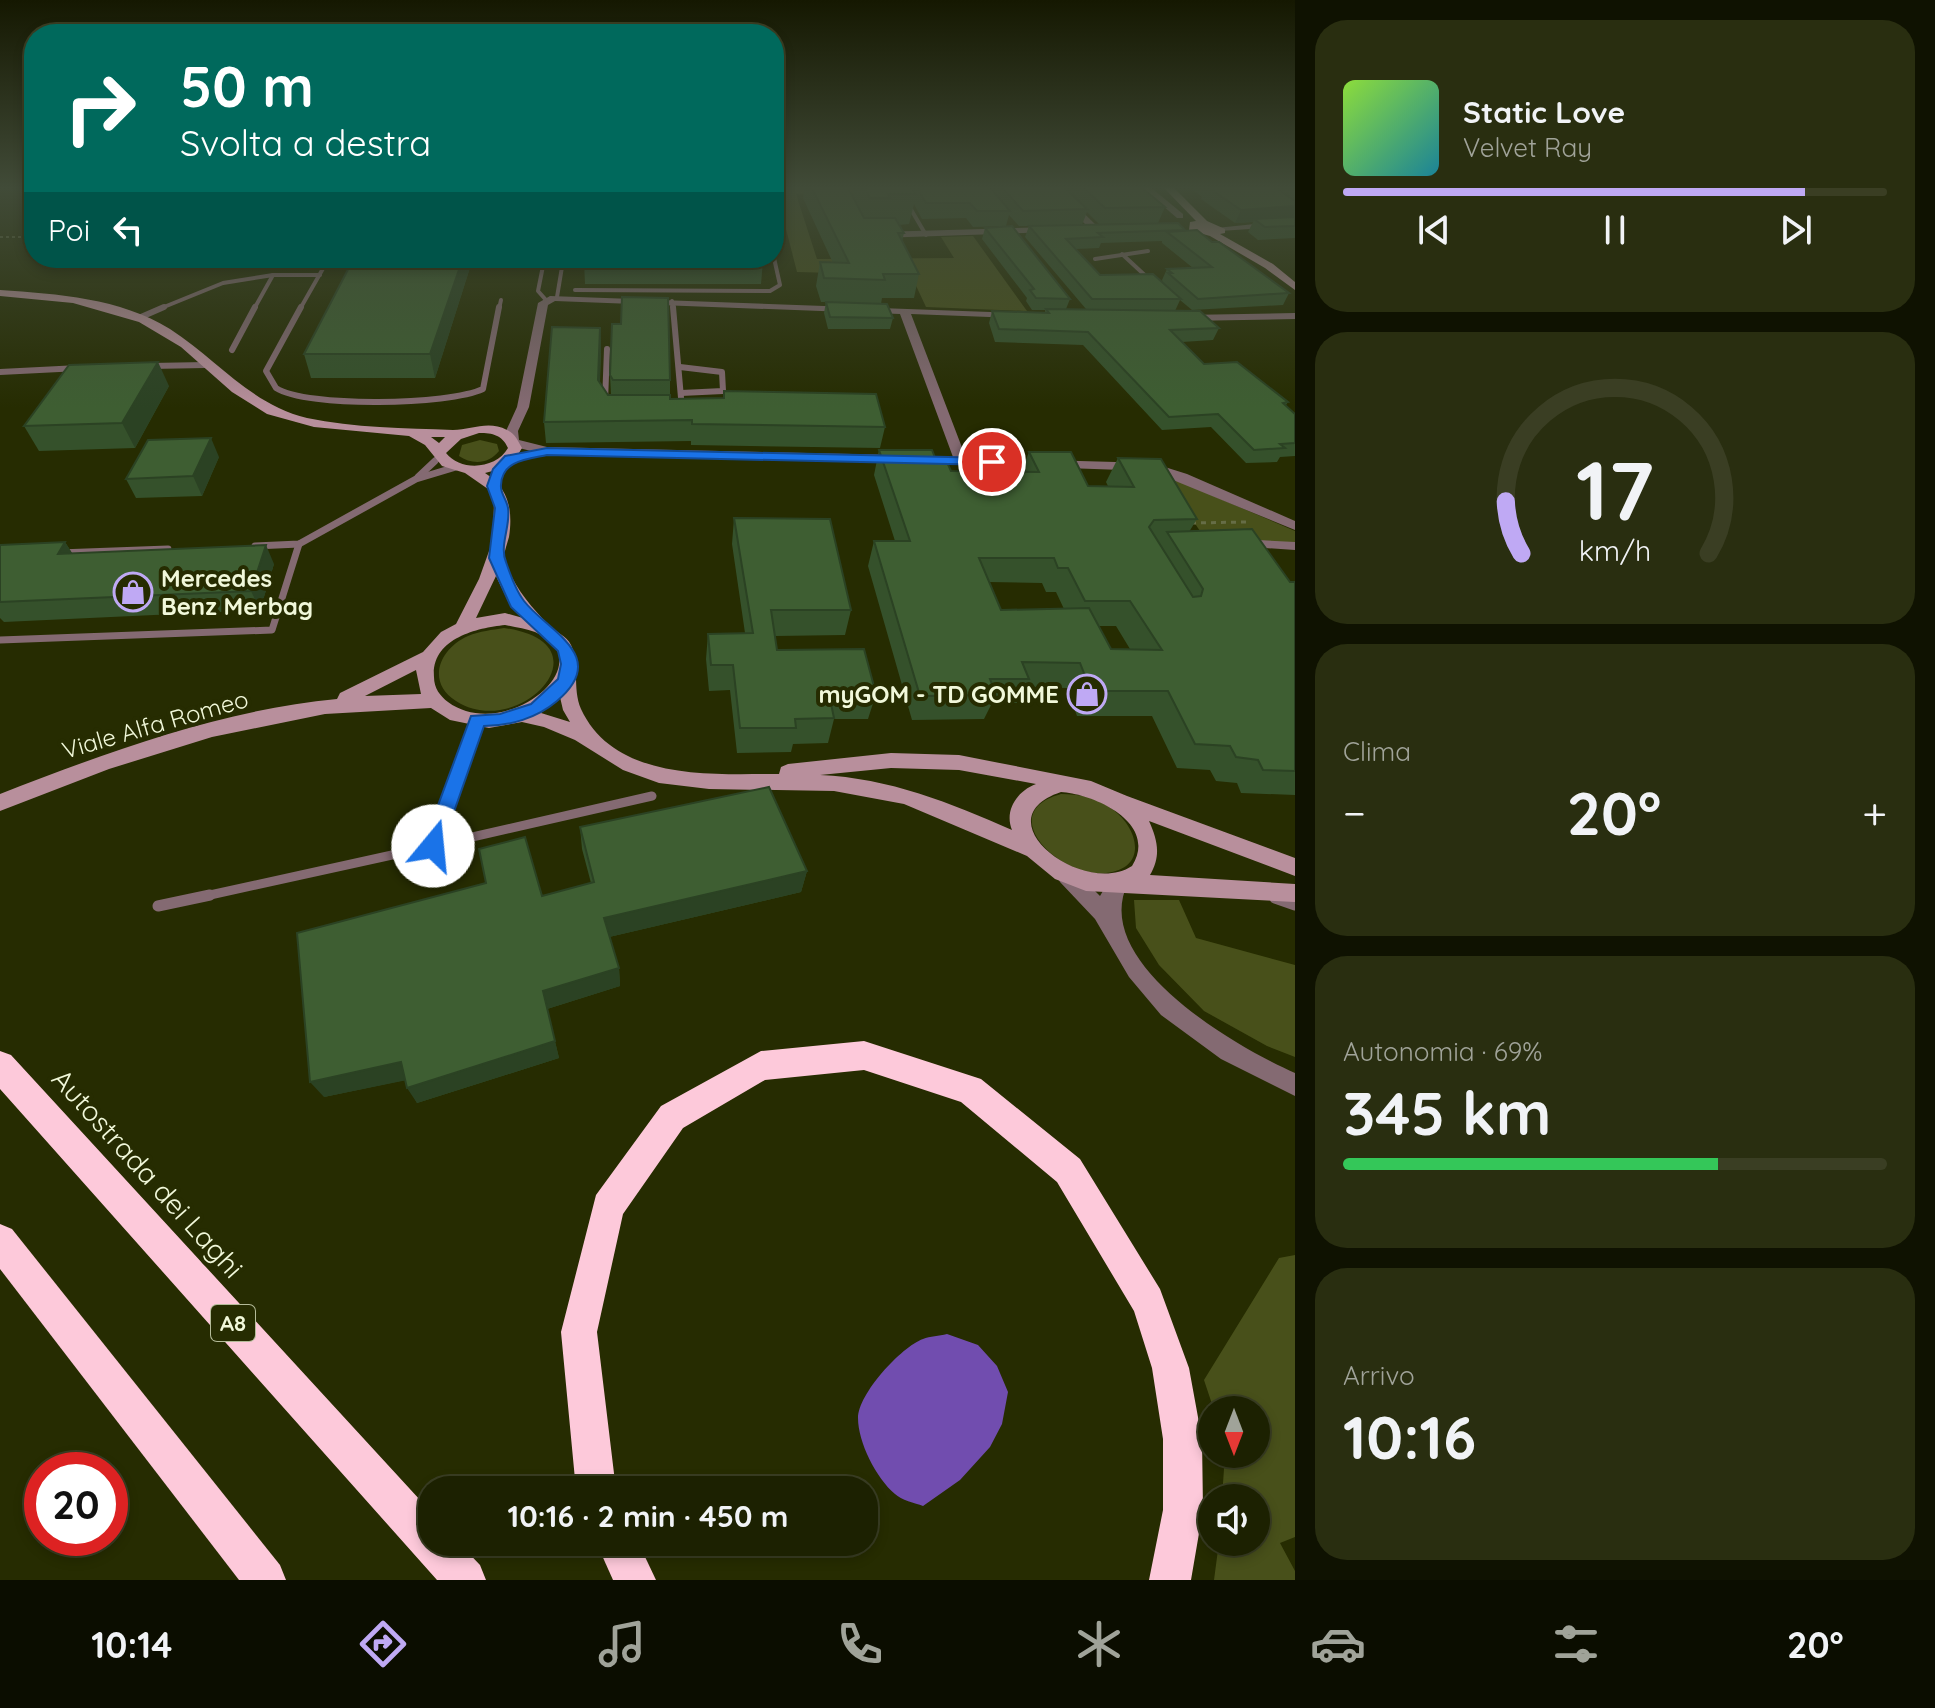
<!DOCTYPE html>
<html lang="it">
<meta charset="utf-8">
<style>
:root{--surface:#1c2101;--page:#292e10;--text:#f1f3f6;--muted:#a0a399;--line:#3a3e23;--accent:#bfa9f4}
body{margin:0;font-family:Quicksand,sans-serif;background:var(--page);color:var(--text);height:100vh;display:flex;flex-direction:column;font-size:30px;white-space:nowrap}
*{box-sizing:border-box;margin:0}
p{font-size:26px;color:var(--muted)}
.icon{flex:none;width:44px;height:44px;fill:none;stroke:currentColor;stroke-width:2;stroke-linecap:round;stroke-linejoin:round}
.map{position:relative;flex:1;overflow:hidden}
.side{display:flex;flex-direction:column;gap:20px;padding:20px;background:#0f1201;width:640px}
.side>*{flex:none}
.guide{position:absolute;left:24px;top:24px;width:760px;height:244px;border-radius:32px;box-shadow:0 4px 12px #0003,0 0 0 2px var(--line);background:#00695c;color:#fff;overflow:hidden}
.needle{width:52px;rotate:180deg}
.buttons{position:absolute;left:1198px;top:1396px;display:grid;gap:16px}
.buttons a{display:grid;place-items:center;width:72px;height:72px;border-radius:50%;background:var(--surface);box-shadow:0 4px 12px #0003,0 0 0 2px var(--line);font-size:40px}
.speed{position:absolute;left:24px;top:1452px;display:flex;gap:16px;font-size:40px;font-weight:700;text-align:center}
.speed>*{display:grid;place-content:center;width:104px;height:104px;border-radius:50%;background:var(--surface);box-shadow:0 4px 12px #0003,0 0 0 2px var(--line);line-height:1}
.speed .limit{border:12px solid #d22;background:#fff;color:#111}
.pin{position:absolute;display:grid;place-items:center;width:68px;height:68px;color:#fff;margin:-34px;border:4px solid #fff;border-radius:50%;box-shadow:0 2px 8px #0007}
.me{position:absolute;width:88px;margin:-44px;rotate:17deg;stroke-linejoin:round;filter:drop-shadow(0 0 6px #0008)}
.turn{display:flex;align-items:center;gap:28px;height:168px;padding:0 24px;font-size:36px}
.turn .icon{width:104px;height:104px;stroke-width:2.5}
.turn b{display:block;font-size:56px;line-height:68px}
.then{display:flex;align-items:center;height:76px;padding:0 24px;background:#0003;gap:16px;font-size:30px}
.big{font-size:60px;font-weight:700;line-height:1.1}
.side .card{flex:1;display:flex;flex-direction:column;justify-content:center;gap:12px;min-width:0;padding:0 28px;border-radius:32px;background:var(--page)}
.side .dial{align-items:center;gap:0}
.dial svg{height:208px;overflow:visible;fill:none;stroke:var(--line);stroke-width:7;stroke-linecap:round;text-anchor:middle}
.dial text{fill:var(--text);stroke:none}
.song{display:flex;align-items:center;gap:24px}
.cover{width:96px;height:96px;border-radius:12px;background:linear-gradient(135deg,hsl(90 70% 55%),hsl(190 70% 35%))}
.played{height:8px;border-radius:4px;background:linear-gradient(90deg,var(--accent) 85%,var(--line) 85%)}
.keys{display:flex;justify-content:space-around;direction:ltr}
.heat{display:flex;justify-content:space-between;align-items:center;font-size:44px;direction:ltr}
.charge{height:12px;border-radius:6px;background:linear-gradient(90deg,#34c759 69%,var(--line) 0)}
.trip{position:absolute;left:418px;top:1476px;width:460px;height:80px;border-radius:32px;background:var(--surface);box-shadow:0 4px 12px #0003,0 0 0 2px var(--line);font-weight:700;line-height:80px;text-align:center}
.dock{display:flex;height:128px;justify-content:space-around;align-items:center;background:#0b0d00;color:var(--muted)}
.dock .icon{width:56px;height:56px}
.dock .selected{color:var(--accent)}
.dock b{font-size:36px;color:var(--text)}
main{display:flex;flex:1;min-height:0}
.map>svg:first-child{display:block}
.green{fill:#48501a}
.water{fill:#714daf}
.lines{fill:none;stroke-linecap:round;stroke-linejoin:round}
.path-far1{stroke:#666d46;stroke-width:2;stroke-dasharray:3 3;stroke-linecap:butt}
.path{stroke:#666d46;stroke-width:3;stroke-dasharray:5 5;stroke-linecap:butt}
.lane-far4{stroke:#846a72;stroke-width:4}
.lane-far3{stroke:#846a72;stroke-width:6}
.lane-far2{stroke:#846a72;stroke-width:7}
.lane-far1{stroke:#846a72;stroke-width:9}
.lane{stroke:#846a72;stroke-width:11}
.street{fill:#846a72;fill-rule:evenodd}
.secondary{fill:#b88f9c;fill-rule:evenodd}
.highway{fill:#fdc9da;fill-rule:evenodd}
.wall{fill:#35512b;fill-rule:evenodd}
.shaded-wall{fill:#2b4223}
.building{fill:#3e5e32;stroke:#2b4223;stroke-width:2;fill-rule:evenodd}
.route{fill:#1a73e8;stroke:#114b97;stroke-width:2}
.labels{text-anchor:middle;dominant-baseline:central;stroke-width:8;stroke-linejoin:round;paint-order:stroke}
.shield{fill:#262c01;stroke:#b4bb99;stroke-width:2}
.shield-label{font-size:22px;font-weight:bold;fill:#f1f8da}
.poi-label{font-size:24px;font-weight:bold;fill:#f1f8da;stroke:#262c01;text-anchor:start}
.street-label{font-size:24px;fill:#f1f8da;stroke:#262c01}
.near-street-label{font-size:28px;fill:#f1f8da;stroke:#262c01}
</style>
<main>
<div class="map">
<svg width="1295" height="1580" viewBox="0 0 1295 1580">
<rect width="100%" height="100%" fill="#262c01"/>
<g class="green">
<polygon points="775,186 903,186 908,195 796,194 817,259 954,258 941,237 973,236 1027,311 926,307 911,275 797,272"/>
<path d="M480 440 497 444 499 451C489 464 472 465 459 456L462 445Z"/>
<polygon points="1170,480 1181,482 1295,531 1295,543 1213,539 1202,534 1169,485"/>
<path d="M504 628C612 643 519 742 456 701 426 682 439 649 468 636 480 631 492 630 504 628Z"/>
<path d="M1061 794C1079 794 1094 797 1109 807 1137 824 1151 868 1106 873 1061 879 992 813 1061 794Z"/>
<polygon points="1134,900 1179,900 1196,938 1295,965 1295,1057 1267,1046 1204,1011 1159,965 1136,928"/>
<polygon points="1295,1255 1295,1537 1280,1543 1295,1571 1295,1580 1214,1580 1219,1542 1256,1542 1256,1498 1222,1498 1225,1454 1256,1454 1256,1410 1214,1410 1204,1380 1279,1258"/>
</g>
<path class="water" d="M947 1334 978 1345 997 1366 1008 1392 1002 1424 990 1447 960 1480 923 1506C915 1503 901 1500 895 1494 876 1478 858 1442 858 1418 858 1394 901 1347 923 1339 930 1336 939 1336 947 1334Z"/>
<g class="lines">
<polyline class="path-far1" points="0,237 34,237"/>
<polyline class="path" points="1191,523 1246,522"/>
<g class="lane-far4">
<polyline points="906,201 926,235"/>
<polyline points="1122,254 1150,280"/>
<polyline points="1095,259 1148,251"/>
<polyline points="554,263 562,267 557,297"/>
<polyline points="575,290 770,291 780,285 774,258"/>
<polyline points="546,300 538,291 543,266 554,263"/>
<polyline points="672,301 673,309"/>
<polyline points="159,309 223,283 273,275"/>
<polyline points="254,309 273,275 320,275"/>
<polyline points="300,309 329,258"/>
<polyline points="499,309 501,300"/>
</g>
<g class="lane-far3">
<path d="M301 307 266 371 276 388C307 408 449 405 483 389L499 307"/>
<polyline points="673,307 682,409"/>
<polyline points="141,317 164,307"/>
<polyline points="232,350 255,307"/>
<polyline points="149,366 206,365"/>
<polyline points="680,367 722,372 723,391 681,393"/>
<polyline points="0,372 79,368"/>
<polyline points="605,402 607,349"/>
<polyline points="433,463 441,455"/>
</g>
<g class="lane-far2">
<polyline points="418,477 435,461"/>
<polyline points="255,546 299,544 416,479 456,467"/>
<polyline points="59,553 168,549"/>
<polyline points="0,640 272,630 299,544"/>
</g>
<g class="lane-far1">
<polyline points="433,846 652,796"/>
<polyline points="201,897 433,846 477,720"/>
</g>
<g class="lane">
<polyline points="1275,898 1295,905"/>
<polyline points="158,906 210,895"/>
</g>
<g class="street">
<polygon points="1047,186 1056,186 1098,227 1098,231 1092,231"/>
<polygon points="1140,186 1149,186 1183,214 1183,218 1177,218"/>
<polygon points="1295,220 1295,226 1220,231 1216,228"/>
<polygon points="1049,227 1052,232 879,238 875,235 879,232"/>
<polygon points="550,296 1020,313 1021,315 1016,318 911,314 966,458 1152,463 1187,474 1295,521 1295,530 1151,471 920,463 918,460 924,456 953,457 900,314 555,301 548,305 529,407 518,431 519,440 547,447 898,455 902,456 902,462 547,455 511,446 506,431 517,407 538,303"/>
<polygon points="1295,313 1295,319 1186,321 1181,318 1186,315"/>
<polygon points="1239,539 1295,542 1295,550 1234,546 1232,543"/>
<path d="M1067 868 1074 870 1100 896 1111 877 1118 875 1125 877 1128 883C1089 962 1236 1047 1295 1073V1096L1221 1059 1161 1015 1129 977 1095 919 1060 882 1057 876 1060 870Z"/>
</g>
<g class="secondary">
<polygon points="1162,186 1172,186 1207,221 1225,229 1225,233 1220,234 1273,264 1295,282 1295,290 1265,268 1210,236 1189,230 1190,222 1196,221"/>
<path d="M0 290C58 294 120 298 170 329 218 360 250 404 307 418 354 428 405 428 453 430 471 430 488 420 507 430 515 433 518 441 522 448 513 464 503 469 485 473 509 488 513 511 509 537 507 545 503 553 505 560 513 586 531 607 549 625 555 632 567 636 571 645 580 663 572 688 581 709 615 782 713 774 779 774L781 767 788 764 891 753 959 755 1091 781 1127 796 1295 858V876L1149 821C1158 841 1161 856 1150 875L1295 884V902L1086 891 1055 879 1027 856 904 804 834 791 709 789 659 783 623 770 575 740 544 727 522 722 489 728 450 720 431 708 325 714 212 737 109 769 0 811V794C108 752 221 710 337 699L340 693 423 652 441 632 456 624 479 579 493 540 494 503 488 489 465 473 442 466 425 445 409 436 314 427 267 414 232 392 181 347 139 322 73 303 0 296ZM479 433C493 433 502 435 508 448 496 469 461 472 446 453L461 439ZM431 437H445L439 443ZM496 576 509 603 523 618 505 613 476 618ZM505 625C515 627 526 629 535 632 606 662 505 744 448 702 440 696 434 688 434 677 431 639 476 628 505 625ZM416 670 421 694 365 696ZM560 697 563 710 570 722 541 713ZM891 768 959 770 1036 784C1017 791 1004 811 1012 830 951 803 889 778 820 775ZM1061 792C1094 794 1159 823 1132 866 1083 898 980 819 1061 792Z"/>
</g>
<g class="highway">
<polygon points="864,1041 981,1079 1080,1159 1160,1289 1189,1368 1202,1439 1203,1510 1191,1580 1149,1580 1163,1510 1163,1439 1152,1368 1134,1311 1057,1182 961,1102 864,1070 765,1080 683,1128 623,1214 597,1332 616,1490 576,1490 561,1332 596,1195 661,1106 761,1051"/>
<polygon points="0,1051 11,1055 432,1513 432,1542 458,1542 480,1565 486,1580 437,1580 0,1089"/>
<polygon points="0,1224 12,1229 280,1565 286,1580 239,1580 0,1269"/>
<polygon points="596,1542 638,1542 656,1580 613,1580"/>
</g>
</g>
<g class="wall">
<path d="M805 186H847L853 197 854 186H1140L1165 207 1158 223 1099 224 1087 212 1082 225 1185 230V231L1212 242 1289 293 1283 305 1192 310 1180 300 1175 311 1219 328 1213 340 1182 342 1204 364 1288 402 1286 405 1295 414V456L1280 457 1277 462 1246 463 1211 427 1162 430 1083 345 995 342 989 323 992 311 1045 313V310H1032L1026 301 1027 298 982 239 985 228 1070 299 1066 309H1086L1025 237 1029 226H1019L1009 215 1006 226 973 227 966 218 922 219 914 204 909 224 899 225 904 233 902 241 919 274 914 298H882L881 304 893 318 890 329H828L824 313 826 302H821L816 286 820 262 833 263 803 198ZM1162 241V243L1193 268 1167 269 1162 280 1163 283 1100 275 1076 249 1099 248 1101 243Z"/>
<polygon points="1188,186 1295,186 1295,238 1258,240 1248,232 1253,222 1235,223 1201,199 1202,197"/>
<polygon points="473,258 435,378 311,378 304,354"/>
<polygon points="763,261 761,284 585,284 584,262"/>
<polygon points="621,324 670,380 670,399 723,398 724,391 885,427 880,448 691,445 691,441 546,443 544,422 600,328 601,348 600,383 608,395 611,395 610,375"/>
<polygon points="169,386 135,448 39,451 24,426"/>
<path d="M879 450 936 460 951 471 1021 472 1029 452 1088 486H1108L1106 482 1118 458 1197 519 1189 532 1290 582H1295V795L1241 793 1237 783 1216 781 1210 770 1177 768 1152 716H1077L1067 688 1025 687 1017 703H992L984 719 912 720 868 566 874 541H895L874 475ZM989 582 1042 583 1046 592H1056L1064 609 1001 610ZM1098 626H1116L1130 649H1111Z"/>
<polygon points="219,457 202,496 136,498 126,479"/>
<polygon points="734,518 851,610 845,635 775,636 777,650 876,694 868,719 834,719 828,743 793,744 791,752 737,753 730,690 709,691 706,659 708,634 745,633 732,544"/>
<polygon points="65,542 72,553 274,564 260,610 4,622 0,618 0,545"/>
<polygon points="580,827 807,871 801,892 609,937 619,968 620,986 547,1009 559,1058 417,1103 405,1080 324,1097 542,896 591,883 582,849"/>
</g>
<g class="shaded-wall">
<polygon points="1295,206 1295,218 1254,219 1253,222 1235,223 1241,210"/>
<polygon points="463,258 473,258 435,378 430,354"/>
<polygon points="600,328 601,348 599,401 598,380"/>
<polygon points="158,362 169,386 135,448 122,423"/>
<polygon points="211,438 219,457 202,496 193,476"/>
<polygon points="65,542 77,561 58,554"/>
<polygon points="266,545 274,564 260,610 251,591"/>
<polygon points="807,871 801,892 605,938 604,918"/>
<polygon points="619,968 620,986 547,1009 543,991"/>
<polygon points="555,1041 559,1058 417,1103 407,1088"/>
<polygon points="401,1062 412,1079 324,1097 310,1082"/>
</g>
<g class="building">
<polygon points="811,186 847,186 864,218 895,218 904,233 898,233 919,274 883,274 885,280 824,278 820,262 849,263"/>
<polygon points="864,186 916,186 917,189 912,189 916,194 888,194 890,198 870,198"/>
<polygon points="916,186 989,186 1010,211 977,211 970,203 926,203"/>
<polygon points="1001,186 1063,186 1087,209 1023,211"/>
<polygon points="1082,186 1140,186 1165,207 1105,208"/>
<polygon points="1206,186 1273,186 1295,201 1295,206 1241,210"/>
<polygon points="1295,217 1295,226 1265,227 1254,219"/>
<polygon points="1178,223 1185,230 1098,233 1103,237 1066,239 1100,275 1153,274 1181,299 1092,299 1029,226"/>
<polygon points="1012,226 1070,299 1036,298 1030,290 1034,289 985,228"/>
<polygon points="1197,230 1212,242 1219,242 1289,293 1198,299 1168,273 1172,273 1167,269 1212,267 1167,232"/>
<polygon points="354,258 463,258 430,354 304,354"/>
<polygon points="584,258 762,258 763,261 584,262"/>
<polygon points="622,297 668,298 670,380 613,380 610,375 612,324 621,324"/>
<polygon points="826,302 887,304 893,318 830,317"/>
<polygon points="1046,309 1200,311 1219,328 1170,330 1204,364 1237,362 1288,402 1283,403 1295,414 1295,443 1280,444 1285,448 1254,450 1218,414 1169,417 1088,332 999,329 992,311 1049,313"/>
<polygon points="552,327 600,328 598,380 608,395 670,395 670,399 724,398 724,391 876,394 885,427 692,424 692,420 544,422"/>
<polygon points="158,362 122,423 24,426 69,365"/>
<polygon points="211,438 193,476 126,479 148,440"/>
<path d="M879 450H932L936 460H946L951 471 1039 472 1029 452H1071L1088 486 1134 487 1118 458 1161 459 1197 519 1154 520 1149 527 1193 597 1201 596 1203 589 1167 532 1252 529 1290 582H1295V771L1263 770 1258 760 1236 757 1230 746 1195 744 1168 691H1091L1080 663 1022 662 1029 679H990L996 695 920 696 874 541H910ZM979 558H1054L1058 568H1068L1085 601H1130L1162 650 1111 649 1089 608 1001 610Z"/>
<polygon points="734,518 830,519 851,610 771,610 777,650 864,649 876,694 829,694 834,718 795,719 796,728 740,728 733,665 711,665 708,634 753,633"/>
<polygon points="65,542 58,554 266,545 251,591 0,602 0,545"/>
<polygon points="769,787 807,871 604,918 619,968 543,991 555,1041 407,1088 401,1062 310,1082 297,933 486,883 479,849 525,837 542,896 594,882 580,827"/>
</g>
<linearGradient id="sky" x2="0" y2="1"><stop stop-color="#151801"/><stop offset="0.46" stop-color="#414b38"/><stop offset="1" stop-color="#414b38" stop-opacity="0"/></linearGradient>
<rect width="1295" height="408" fill="url(#sky)"/>
<path class="route" d="M547 448 992 458 998 462 992 465 547 455C528 459 502 460 501 485 500 493 507 500 508 508 511 525 499 546 506 562 510 574 516 591 524 601 547 631 611 656 557 701 537 718 510 726 484 726L442 846 440 851H426L423 846 471 716 500 714 531 704 558 679 561 664 558 651 511 607 489 558 495 508 487 486 493 469 505 456Z"/>
<defs>
<g id="shop-ring" transform="scale(2)"><circle r="9.5" fill="#262c01" stroke="#bfa9f4" stroke-width="1.5"/><path d="M-5-2.5h2.3a2.7 3.5 0 0 1 5.4 0H5L5.5 6h-11ZM-1.5-2.5h3a1.5 2.3 0 0 0-3 0Z" fill="#bfa9f4"/></g>
</defs>
<g fill-rule="evenodd">
<use href="#shop-ring" x="133" y="592"/>
<use href="#shop-ring" x="1087" y="694"/>
</g>
<g class="labels">
<rect class="shield" x="211" y="1305" width="44" height="36" rx="6"/>
<g class="shield-label">
<text x="233" y="1323">A8</text>
</g>
<g class="poi-label">
<text x="161" y="578">Mercedes<tspan x="161" dy="28">Benz Merbag</tspan></text>
<text x="1059" y="694" text-anchor="end">myGOM - TD GOMME</text>
</g>
<g class="street-label">
<text transform="translate(155 724) rotate(-16)">Viale Alfa Romeo</text>
</g>
<g class="near-street-label">
<text transform="translate(148 1173) rotate(48)">Autostrada dei Laghi</text>
</g>
</g>
</svg>
<div class="buttons">
<a><svg class="needle" viewBox="-14 -14 28 28"><path d="M0-13l5 13h-10z" fill="#e53935"/><path d="M0 13l5-13h-10z" fill="#a0a399"/></svg></a>
<a><svg class="icon" aria-label="sound" viewBox="0 0 24 24"><path d="M4 9h4l5-4v14l-5-4H4zM17 9q2 3 0 6"/></svg></a>
</div>
<div class="speed"><div class="limit">20</div></div>
<div class="pin" style="left:992px;top:462px;background:#d93025"><svg class="icon" aria-label="arrive" viewBox="0 0 24 24"><path d="M6 21V4h12l-3 4 3 4H6"/></svg></div>
<svg class="me" style="left:433px;top:846px" viewBox="-20 -20 40 40"><circle r="19" fill="#fff"/><path d="M0-13L10 11 0 6-10 11z" fill="#1a73e8"/></svg>
<div class="trip">10:16 · 2 min · 450 m</div>
<div class="guide">
<div class="turn"><svg class="icon" aria-label="right" viewBox="0 0 24 24"><path d="M7 20v-9h11M14 6l5 5-5 5"/></svg><div><b>50 m</b>Svolta a destra</div></div>
<div class="then">Poi<svg class="icon" aria-label="left" viewBox="0 0 24 24"><path d="M17 20v-9H6M10 6l-5 5 5 5"/></svg></div>
</div>
</div>
<section class="side">
<div class="card">
<div class="song"><i class="cover"></i><div><b>Static Love</b><p>Velvet Ray</p></div></div>
<div class="played"></div>
<div class="keys"><svg class="icon" aria-label="previous" viewBox="0 0 24 24"><path d="M18 5L8 12l10 7zM5 5v14"/></svg><svg class="icon" aria-label="pause" viewBox="0 0 24 24"><path d="M8 5v14M16 5v14"/></svg><svg class="icon" aria-label="next" viewBox="0 0 24 24"><path d="M6 5l10 7-10 7zM19 5v14"/></svg></div>
</div>
<div class="card dial"><svg viewBox="0 0 100 80">
<path d="M14 69A42 42 0 1 1 86 69"/>
<path d="M14 69A42 42 0 0 1 8 49" stroke="#bfa9f4"/>
<text x="50" y="56" font-size="32" font-weight="700">17</text>
<text x="50" y="72" font-size="11">km/h</text>
</svg></div>
<div class="card"><p>Clima</p>
<div class="heat"><a>−</a><b class="big">20°</b><a>+</a></div>
</div>
<div class="card"><p>Autonomia · 69%</p><b class="big">345 km</b><div class="charge"></div></div>
<div class="card"><p>Arrivo</p><b class="big">10:16</b></div>
</section>
</main>
<nav class="dock">
<b>10:14</b>
<svg class="icon selected" aria-label="directions" viewBox="0 0 24 24"><path d="M12 3l9 9-9 9-9-9zM9 14v-3h6M13 9l2 2-2 2"/></svg>
<svg class="icon" aria-label="music" viewBox="0 0 24 24"><path d="M9 18V5l10-2v13"/><circle cx="6" cy="18" r="3"/><circle cx="16" cy="16" r="3"/></svg>
<svg class="icon" aria-label="phone" viewBox="0 0 24 24"><path d="M5 4h4l2 5-3 2q2 4 5 5l2-3 5 2v4C11 20 4 13 5 4z"/></svg>
<svg class="icon" aria-label="climate" viewBox="0 0 24 24"><path d="M12 3v18M4 7l16 10M4 17L20 7"/></svg>
<svg class="icon" aria-label="car" viewBox="0 0 24 24"><path d="M5 17H2v-5l4-1 3-4h7l3 4 3 1v5h-3M9 17h6M6 11h13"/><circle cx="7" cy="17" r="2"/><circle cx="17" cy="17" r="2"/></svg>
<svg class="icon" aria-label="filters" viewBox="0 0 24 24"><path d="M4 7h16M4 17h16"/><circle cx="9" cy="7" r="2"/><circle cx="15" cy="17" r="2"/></svg>
<b>20°</b>
</nav>
